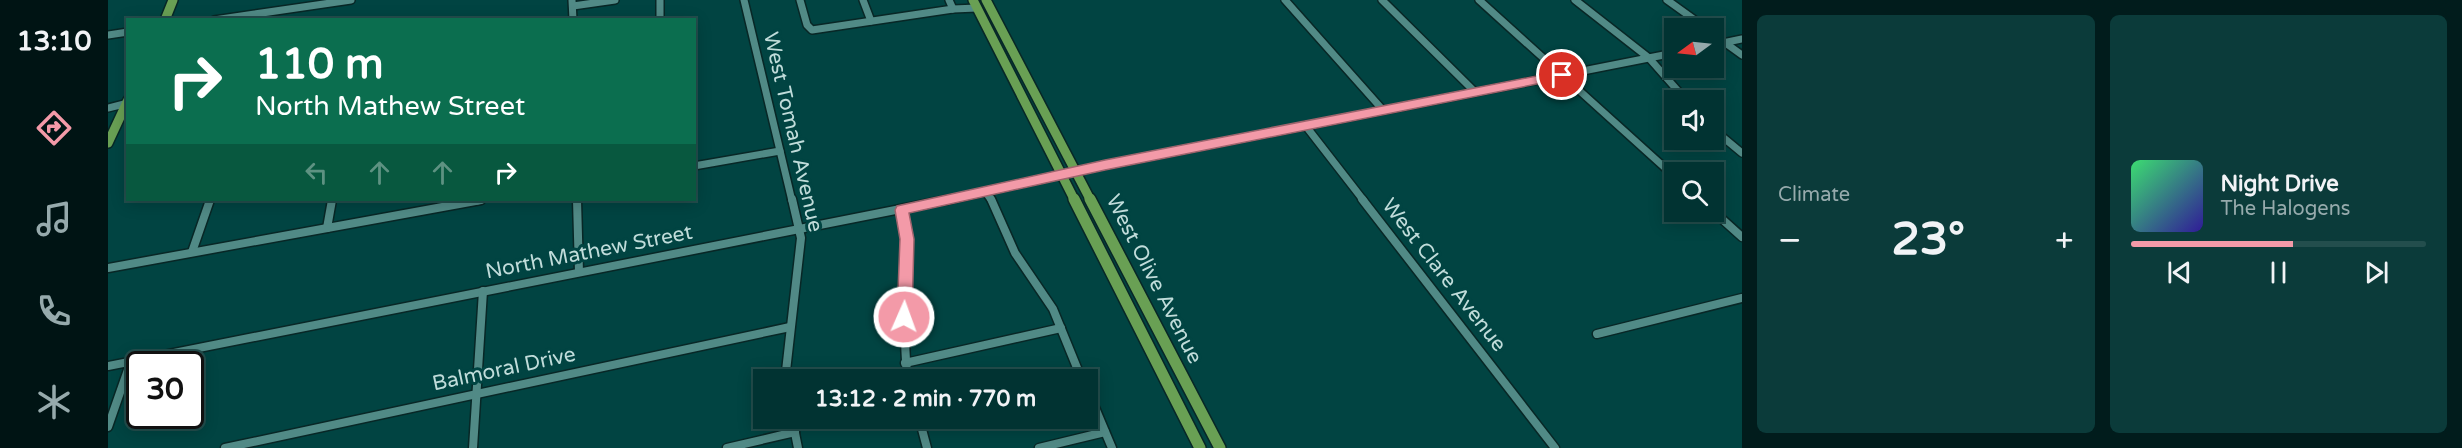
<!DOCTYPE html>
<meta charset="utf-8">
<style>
:root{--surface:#013332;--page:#0b3b3a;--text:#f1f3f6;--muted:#96aaac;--line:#234e4d;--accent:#f39aa8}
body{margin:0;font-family:"Varela Round",sans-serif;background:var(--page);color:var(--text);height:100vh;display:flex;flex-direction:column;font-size:22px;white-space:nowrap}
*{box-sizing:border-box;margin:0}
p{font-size:20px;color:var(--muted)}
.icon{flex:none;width:33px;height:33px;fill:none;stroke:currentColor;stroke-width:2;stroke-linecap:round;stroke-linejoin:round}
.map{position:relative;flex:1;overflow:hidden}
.sheet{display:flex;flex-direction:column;gap:15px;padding:15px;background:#011c1c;width:720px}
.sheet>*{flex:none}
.banner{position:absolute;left:18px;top:18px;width:570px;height:183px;border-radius:0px;box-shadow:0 3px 15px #0003,0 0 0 2px var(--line);background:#0b6e4f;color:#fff;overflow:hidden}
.needle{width:39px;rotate:255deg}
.buttons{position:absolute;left:1556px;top:18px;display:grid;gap:12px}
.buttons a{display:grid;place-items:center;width:60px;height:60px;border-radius:0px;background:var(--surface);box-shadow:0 3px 15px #0003,0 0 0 2px var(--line);font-size:30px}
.speed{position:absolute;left:18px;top:351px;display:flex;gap:12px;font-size:30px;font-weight:700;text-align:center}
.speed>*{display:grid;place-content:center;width:78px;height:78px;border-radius:50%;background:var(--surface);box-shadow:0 3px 15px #0003,0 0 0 2px var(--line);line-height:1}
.speed .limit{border:3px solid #111;border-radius:9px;background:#fff;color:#111}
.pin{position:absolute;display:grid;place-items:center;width:51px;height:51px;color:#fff;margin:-26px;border:3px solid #fff;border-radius:50%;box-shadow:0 2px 6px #0007}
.me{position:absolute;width:66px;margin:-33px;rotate:2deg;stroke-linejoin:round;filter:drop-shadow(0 0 4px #0008)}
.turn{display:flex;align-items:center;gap:21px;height:126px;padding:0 30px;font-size:27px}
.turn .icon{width:78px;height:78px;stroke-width:2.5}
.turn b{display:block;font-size:42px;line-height:51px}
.lanes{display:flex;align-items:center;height:57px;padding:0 30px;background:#0003;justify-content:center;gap:30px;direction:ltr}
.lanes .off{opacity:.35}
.big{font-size:45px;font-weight:700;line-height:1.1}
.sheet .tile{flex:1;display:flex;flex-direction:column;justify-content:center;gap:9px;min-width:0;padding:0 21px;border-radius:9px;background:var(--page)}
.song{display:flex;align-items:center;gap:18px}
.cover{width:72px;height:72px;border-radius:9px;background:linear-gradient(135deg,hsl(140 70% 55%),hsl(250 70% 35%))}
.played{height:6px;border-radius:3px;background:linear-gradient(90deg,var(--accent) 55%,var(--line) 55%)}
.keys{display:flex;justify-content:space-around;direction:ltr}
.heat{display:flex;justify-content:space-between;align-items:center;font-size:33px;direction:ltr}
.sheet .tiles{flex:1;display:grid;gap:15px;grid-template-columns:repeat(2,1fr)}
.trip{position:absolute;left:645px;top:369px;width:345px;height:60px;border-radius:0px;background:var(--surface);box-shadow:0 3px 15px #0003,0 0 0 2px var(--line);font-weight:700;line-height:60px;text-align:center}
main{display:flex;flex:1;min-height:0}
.tab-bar{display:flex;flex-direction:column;width:108px;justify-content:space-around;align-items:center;background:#001414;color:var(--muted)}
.tab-bar .icon{width:42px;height:42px}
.tab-bar .selected{color:var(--accent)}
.tab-bar b{font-size:27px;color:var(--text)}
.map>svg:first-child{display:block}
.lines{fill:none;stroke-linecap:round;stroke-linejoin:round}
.minor-far1-casing{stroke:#082726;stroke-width:10}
.minor-casing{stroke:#082726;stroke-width:11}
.major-far1-casing{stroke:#082726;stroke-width:12}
.major-casing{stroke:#082726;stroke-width:14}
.minor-far1{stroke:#518a86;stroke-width:7}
.minor{stroke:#518a86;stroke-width:8}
.major-far1{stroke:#69a054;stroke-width:9}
.major{stroke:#69a054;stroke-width:11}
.route{fill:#f39aa8;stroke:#9e646d;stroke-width:1.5}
.labels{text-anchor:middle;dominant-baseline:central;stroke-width:6;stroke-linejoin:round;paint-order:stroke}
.street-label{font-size:21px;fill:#c0dcda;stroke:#014442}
</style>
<main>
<nav class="tab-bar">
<b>13:10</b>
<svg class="icon selected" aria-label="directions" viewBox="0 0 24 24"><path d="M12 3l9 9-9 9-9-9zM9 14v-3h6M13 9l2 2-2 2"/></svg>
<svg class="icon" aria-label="music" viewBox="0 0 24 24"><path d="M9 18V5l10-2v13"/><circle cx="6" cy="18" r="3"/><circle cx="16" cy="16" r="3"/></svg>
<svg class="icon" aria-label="phone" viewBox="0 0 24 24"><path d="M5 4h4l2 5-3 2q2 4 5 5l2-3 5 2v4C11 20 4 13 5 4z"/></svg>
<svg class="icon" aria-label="climate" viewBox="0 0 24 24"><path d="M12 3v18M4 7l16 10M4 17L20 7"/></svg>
</nav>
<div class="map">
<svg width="1634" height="448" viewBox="0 0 1634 448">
<rect width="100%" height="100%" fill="#014442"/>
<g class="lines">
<g class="minor-far1-casing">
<g id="minor-far1">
<polyline points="464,0 465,20"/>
<polyline points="552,0 552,20"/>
<polyline points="636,0 684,201"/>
<polyline points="692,0 699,25 704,30 845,9 869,8"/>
<polyline points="755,0 763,21"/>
<polyline points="841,0 845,9"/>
<polyline points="1177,0 1274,109"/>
<polyline points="1274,0 1366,91"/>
<polyline points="1371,0 1566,176"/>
<polyline points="1467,0 1541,58 1578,100"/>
<polyline points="1559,0 1598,28"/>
<polyline points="465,6 507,0"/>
<polyline points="106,20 243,0"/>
<polyline points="1605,34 1634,55"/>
<polyline points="0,35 20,32"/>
<polyline points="1605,45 1634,39"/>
<polyline points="0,108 20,103"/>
<polyline points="1197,125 1256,201"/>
<polyline points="1605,129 1634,153"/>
<polyline points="586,166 672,151"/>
<polyline points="878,193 884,201"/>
<polyline points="369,201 373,200"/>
<polyline points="836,201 979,169 1566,53"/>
</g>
</g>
<g class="minor-casing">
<g id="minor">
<polyline points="883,199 907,253 945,309 974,380"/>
<polyline points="1254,199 1447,448"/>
<polyline points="469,200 471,272"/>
<path d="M794 210C804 267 792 323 800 380"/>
<polyline points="1605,211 1634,237"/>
<polyline points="219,228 224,200"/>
<polyline points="84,252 102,200"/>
<polyline points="0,268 373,200"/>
<polyline points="1489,334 1634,298"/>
<polyline points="797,363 953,328"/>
<polyline points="0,366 843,199"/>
<polyline points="677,380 693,238 684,199"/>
<polyline points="980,391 1004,448"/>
<polyline points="684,418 690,448"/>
<polyline points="811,418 819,448"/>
<polyline points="0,427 23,361"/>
<polyline points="117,448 682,327"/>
<polyline points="365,448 375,291"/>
<polyline points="619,448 687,432"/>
<polyline points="931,448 997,432"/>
</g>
</g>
<g class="major-far1-casing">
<g id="major-far1">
<polyline points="865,0 967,201"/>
<polyline points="878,0 983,201"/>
<polyline points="57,20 65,0"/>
<polyline points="0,143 20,100"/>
</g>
</g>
<g class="major-casing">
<g id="major">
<polyline points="966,199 1092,448"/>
<polyline points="982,199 1112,448"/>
</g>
</g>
<use href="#minor-far1" class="minor-far1"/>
<use href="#minor" class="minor"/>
<use href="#major-far1" class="major-far1"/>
<use href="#major" class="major"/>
</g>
<polygon class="route" points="1454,71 1460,75 1459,78 997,170 801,213 806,239 804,317 796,323 789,317 792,239 787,210 789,206 997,160"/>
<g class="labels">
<g class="street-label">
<text transform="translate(685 132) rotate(77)">West Tomah Avenue</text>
<text transform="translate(481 252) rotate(-11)">North Mathew Street</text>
<text transform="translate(1336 275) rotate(52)">West Clare Avenue</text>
<text transform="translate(1046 279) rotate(63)">West Olive Avenue</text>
<text transform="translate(396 369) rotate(-12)">Balmoral Drive</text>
</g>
</g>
</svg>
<div class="buttons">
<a><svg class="needle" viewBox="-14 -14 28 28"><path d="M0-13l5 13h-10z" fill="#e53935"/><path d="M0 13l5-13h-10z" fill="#96aaac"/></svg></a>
<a><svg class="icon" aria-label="sound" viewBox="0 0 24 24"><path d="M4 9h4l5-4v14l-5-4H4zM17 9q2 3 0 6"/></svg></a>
<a><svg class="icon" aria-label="search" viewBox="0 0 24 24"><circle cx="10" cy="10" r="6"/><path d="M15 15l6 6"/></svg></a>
</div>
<div class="speed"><div class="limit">30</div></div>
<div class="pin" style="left:1454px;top:75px;background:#d93025"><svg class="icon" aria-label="arrive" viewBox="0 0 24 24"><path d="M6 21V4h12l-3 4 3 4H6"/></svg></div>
<svg class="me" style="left:796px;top:317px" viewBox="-20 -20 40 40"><circle r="17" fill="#f39aa8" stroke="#fff" stroke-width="3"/><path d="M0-11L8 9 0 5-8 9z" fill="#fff"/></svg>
<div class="trip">13:12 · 2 min · 770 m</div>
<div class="banner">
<div class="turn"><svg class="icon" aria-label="right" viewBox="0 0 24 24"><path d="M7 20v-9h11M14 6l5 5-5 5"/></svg><div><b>110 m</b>North Mathew Street</div></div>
<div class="lanes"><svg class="icon off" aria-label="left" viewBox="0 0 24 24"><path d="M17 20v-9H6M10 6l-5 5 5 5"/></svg><svg class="icon off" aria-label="ahead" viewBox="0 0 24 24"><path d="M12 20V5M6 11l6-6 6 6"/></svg><svg class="icon off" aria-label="ahead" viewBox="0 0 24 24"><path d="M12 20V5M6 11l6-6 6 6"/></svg><svg class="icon" aria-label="right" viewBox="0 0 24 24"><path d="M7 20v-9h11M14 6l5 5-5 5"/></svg></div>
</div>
</div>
<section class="sheet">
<div class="tiles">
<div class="tile"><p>Climate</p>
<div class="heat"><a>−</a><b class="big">23°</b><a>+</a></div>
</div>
<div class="tile">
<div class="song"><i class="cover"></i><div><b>Night Drive</b><p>The Halogens</p></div></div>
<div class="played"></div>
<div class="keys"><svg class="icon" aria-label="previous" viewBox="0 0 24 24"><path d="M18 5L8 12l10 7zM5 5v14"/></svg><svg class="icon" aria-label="pause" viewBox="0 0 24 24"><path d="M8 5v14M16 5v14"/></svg><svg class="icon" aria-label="next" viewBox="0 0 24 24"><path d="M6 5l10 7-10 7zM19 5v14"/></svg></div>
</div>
</div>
</section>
</main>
